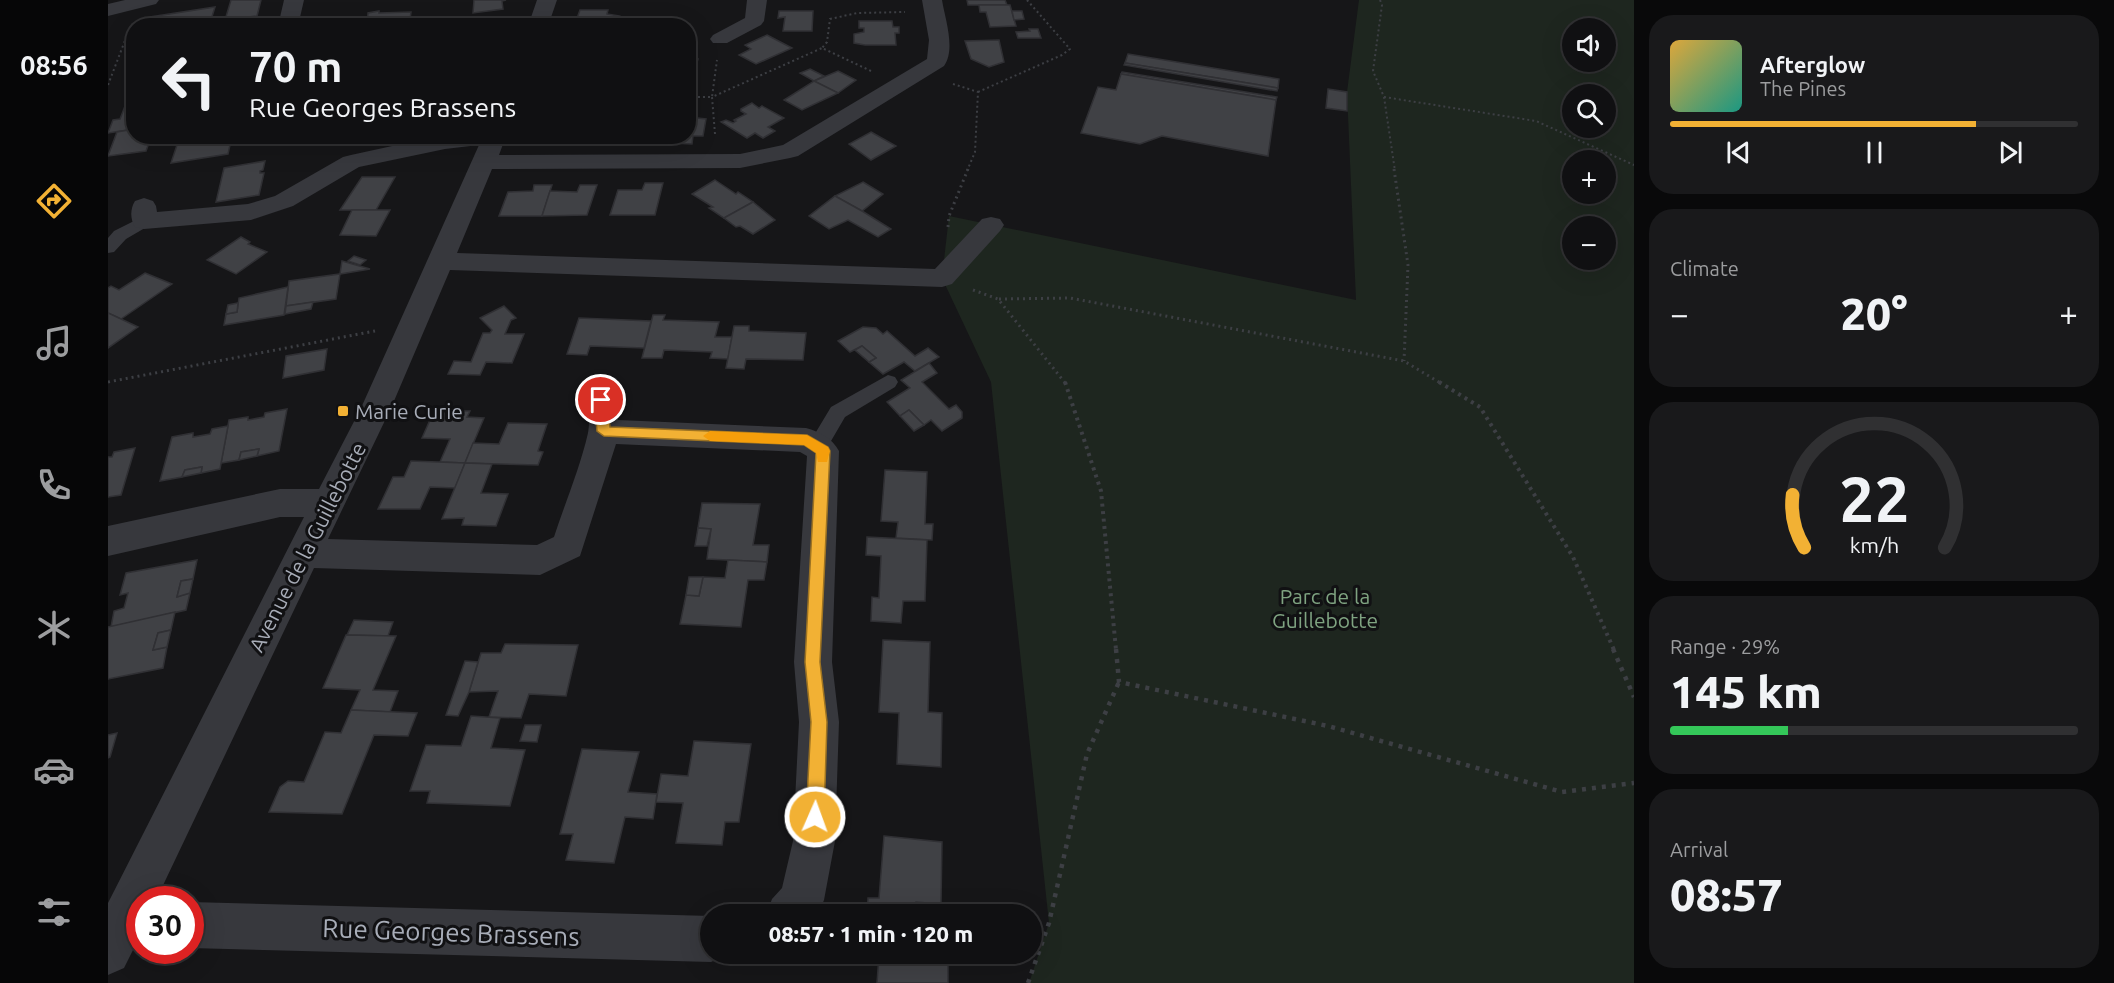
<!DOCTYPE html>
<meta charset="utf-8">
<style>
:root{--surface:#101012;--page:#19191b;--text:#f1f3f6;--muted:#9c9d9f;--line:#303032;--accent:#f2b134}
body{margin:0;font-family:Ubuntu,sans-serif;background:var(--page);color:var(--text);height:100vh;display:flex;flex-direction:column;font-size:22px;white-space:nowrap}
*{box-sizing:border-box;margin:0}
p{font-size:20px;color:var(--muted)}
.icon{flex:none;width:33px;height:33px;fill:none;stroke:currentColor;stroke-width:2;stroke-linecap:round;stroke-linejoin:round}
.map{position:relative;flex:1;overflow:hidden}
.sheet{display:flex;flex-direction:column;gap:15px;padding:15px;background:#09090a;width:480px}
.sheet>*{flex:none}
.hud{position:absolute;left:18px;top:18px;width:570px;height:126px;border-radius:24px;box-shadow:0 6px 24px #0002,0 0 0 2px var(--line);background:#101012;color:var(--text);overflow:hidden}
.buttons{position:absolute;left:1454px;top:18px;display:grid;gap:12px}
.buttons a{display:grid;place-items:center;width:54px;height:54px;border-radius:50%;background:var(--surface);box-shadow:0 6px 24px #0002,0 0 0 2px var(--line);font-size:30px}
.speed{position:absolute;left:18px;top:886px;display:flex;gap:12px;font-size:30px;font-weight:700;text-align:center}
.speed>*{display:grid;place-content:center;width:78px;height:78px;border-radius:50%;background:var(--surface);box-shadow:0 6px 24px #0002,0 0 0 2px var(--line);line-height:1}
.speed .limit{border:9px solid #d22;background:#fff;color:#111}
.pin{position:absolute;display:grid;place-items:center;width:51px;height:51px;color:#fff;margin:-26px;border:3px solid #fff;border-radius:50%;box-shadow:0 2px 6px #0007}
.me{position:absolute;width:66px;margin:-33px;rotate:2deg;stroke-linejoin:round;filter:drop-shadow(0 0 4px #0008)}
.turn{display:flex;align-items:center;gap:21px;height:126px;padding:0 24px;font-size:27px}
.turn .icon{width:78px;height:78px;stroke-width:2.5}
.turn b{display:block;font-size:42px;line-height:51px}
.big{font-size:45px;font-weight:800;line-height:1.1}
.sheet .card{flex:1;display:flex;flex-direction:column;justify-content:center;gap:9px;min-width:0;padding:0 21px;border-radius:24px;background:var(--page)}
.sheet .dial{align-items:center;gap:0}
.dial svg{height:156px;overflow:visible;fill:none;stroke:var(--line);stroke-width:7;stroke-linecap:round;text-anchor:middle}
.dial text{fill:var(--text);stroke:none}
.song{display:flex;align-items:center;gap:18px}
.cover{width:72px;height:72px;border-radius:9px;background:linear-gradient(135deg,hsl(40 70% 55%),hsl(170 70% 35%))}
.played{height:6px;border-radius:3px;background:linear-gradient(90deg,var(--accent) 75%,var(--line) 75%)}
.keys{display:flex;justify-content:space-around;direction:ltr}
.heat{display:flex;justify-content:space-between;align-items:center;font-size:33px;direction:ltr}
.charge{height:9px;border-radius:4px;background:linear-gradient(90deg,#34c759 29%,var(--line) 0)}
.trip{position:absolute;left:592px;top:904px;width:342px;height:60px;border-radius:30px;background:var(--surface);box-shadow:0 6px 24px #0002,0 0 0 2px var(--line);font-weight:800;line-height:60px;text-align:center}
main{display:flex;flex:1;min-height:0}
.menu{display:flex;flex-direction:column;width:108px;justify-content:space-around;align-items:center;background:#060607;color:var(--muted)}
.menu .icon{width:42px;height:42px}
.menu .on{color:var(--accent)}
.menu b{font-size:27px;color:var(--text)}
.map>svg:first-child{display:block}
.green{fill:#1e261f;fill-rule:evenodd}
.building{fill:#404145;stroke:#303034;stroke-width:1.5}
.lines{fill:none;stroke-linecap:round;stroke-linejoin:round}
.path-far3{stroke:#3d3f44;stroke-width:2;stroke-dasharray:2 3;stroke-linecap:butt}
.path-far2{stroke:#3d3f44;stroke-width:3;stroke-dasharray:2 4;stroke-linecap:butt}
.path-far1{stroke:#3d3f44;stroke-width:4;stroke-dasharray:3 4.5;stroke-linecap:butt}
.path{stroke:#3d3f44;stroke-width:4.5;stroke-dasharray:4 6;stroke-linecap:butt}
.lane{fill:#37383d;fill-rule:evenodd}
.street{fill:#37383d;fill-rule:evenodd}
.route{fill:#f2b134;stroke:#9d7322;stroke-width:1.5}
.slow{fill:#f59e0b}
.poi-dot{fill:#f2b134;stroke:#111113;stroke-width:2}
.labels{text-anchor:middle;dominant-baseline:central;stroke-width:6;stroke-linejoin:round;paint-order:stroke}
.poi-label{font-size:21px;fill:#a8adb8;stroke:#111113;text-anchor:start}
.street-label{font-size:21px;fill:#a8adb8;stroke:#111113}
.park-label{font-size:21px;fill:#7fa381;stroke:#111113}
.near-street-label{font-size:26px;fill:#a8adb8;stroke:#111113}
</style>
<main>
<nav class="menu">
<b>08:56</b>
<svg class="icon on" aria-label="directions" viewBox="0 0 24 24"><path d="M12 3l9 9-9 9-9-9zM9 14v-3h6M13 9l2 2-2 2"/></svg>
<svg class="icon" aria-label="music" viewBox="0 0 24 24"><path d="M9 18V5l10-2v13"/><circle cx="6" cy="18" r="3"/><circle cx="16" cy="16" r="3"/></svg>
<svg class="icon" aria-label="phone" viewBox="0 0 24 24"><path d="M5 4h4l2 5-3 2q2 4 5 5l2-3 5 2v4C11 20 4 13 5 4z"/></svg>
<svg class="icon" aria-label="climate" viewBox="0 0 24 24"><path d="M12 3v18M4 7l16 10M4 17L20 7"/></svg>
<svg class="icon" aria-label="car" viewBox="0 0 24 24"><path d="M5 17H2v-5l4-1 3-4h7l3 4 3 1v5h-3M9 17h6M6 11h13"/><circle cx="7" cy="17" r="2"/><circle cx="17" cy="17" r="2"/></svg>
<svg class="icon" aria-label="filters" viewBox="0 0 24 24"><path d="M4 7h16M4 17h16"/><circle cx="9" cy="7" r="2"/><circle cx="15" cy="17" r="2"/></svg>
</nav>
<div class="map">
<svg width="1526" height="983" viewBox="0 0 1526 983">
<rect width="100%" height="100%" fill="#161618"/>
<path class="green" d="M1251 0H1526V983H921L941 923 883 382 834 278 841 216 1248 300 1239 92ZM1464 28H1497V62H1464ZM1464 94H1497V128H1464ZM1464 160H1497V194H1464ZM1464 226H1497V260H1464Z"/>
<g class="building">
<polygon points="123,0 153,0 149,16 117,20"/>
<polygon points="366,0 398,0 394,1 395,9 365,13"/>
<polygon points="859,0 897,0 899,5 860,5"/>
<polygon points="871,5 902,5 908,26 882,27 878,12 872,12"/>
<polygon points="107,7 102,23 81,26 38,26 42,17"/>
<polygon points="472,10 500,10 499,14 511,16 505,20 503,26 462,26 468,21"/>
<polygon points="271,11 271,13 303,12 301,26 259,26 260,13"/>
<polygon points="671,11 705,11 704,31 675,31 677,17 670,18"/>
<polygon points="904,11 914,11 916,19 906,20"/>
<polygon points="751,21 784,21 785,27 791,27 791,33 787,33 788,45 757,45 746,43 746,34 756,32 756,28 751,28"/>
<polygon points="557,22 578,22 577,26 556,26"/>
<polygon points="921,29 930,29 933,38 910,38 908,32 922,31"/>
<polygon points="659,35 684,48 648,64 631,55 643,49 637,45"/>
<polygon points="891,40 896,62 881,67 863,59 857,41"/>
<polygon points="1020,54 1171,79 1170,88 1017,63"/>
<polygon points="580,59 590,59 588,66 585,66 582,78"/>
<polygon points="1017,63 1170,88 1169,91 1016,65"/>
<polygon points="702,69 716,76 706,81 692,73"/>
<polygon points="730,71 748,80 730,93 706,81"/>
<polygon points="1014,72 1169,97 1168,100 1013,74"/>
<polygon points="1013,74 1168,100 1160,156 1054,136 1032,144 973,133 990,87 1008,90"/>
<polygon points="706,81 730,93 694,110 676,100"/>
<polygon points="1220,89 1239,92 1239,111 1218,108"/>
<polygon points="26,100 26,129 0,133 5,120 12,119 19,101"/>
<polygon points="644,103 651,108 654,106 676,118 660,127 667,131 655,138 647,133 639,138 613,122 618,120 625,123 628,121 626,120 638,114 633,111 633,109"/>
<polygon points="580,117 598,119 595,136 585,136 584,144 564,143 565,136 580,136"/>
<polygon points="26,129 26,136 40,136 39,140 42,140 38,151 0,156 9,132"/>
<polygon points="763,132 788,146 763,160 741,144"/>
<polygon points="124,136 120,154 63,163 71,139 84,137 83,141"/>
<polygon points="429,136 476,136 467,137 464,144 447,144 450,137"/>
<polygon points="476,136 528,136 508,137 507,144 489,143 492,137"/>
<polygon points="157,161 155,170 152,171 152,173 156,173 151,195 108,202 116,168"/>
<polygon points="254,177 287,177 268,210 232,210"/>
<polygon points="607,180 628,194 630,192 645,202 616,218 601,208 605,207 584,194"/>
<polygon points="755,182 775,194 754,211 727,196"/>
<polygon points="537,183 555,183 547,215 502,215 510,190 534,190"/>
<polygon points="426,185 444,185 434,216 391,216 400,192 425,191"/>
<polygon points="472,185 489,185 479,215 434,216 442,191 469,192"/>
<polygon points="727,196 754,211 783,229 770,237 740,220 721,229 701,216"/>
<polygon points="645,202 667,220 645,234 632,226 628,227 616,218"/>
<polygon points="244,210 282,210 268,236 232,235"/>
<polygon points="133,237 142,242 140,244 159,252 128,274 99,260"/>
<polygon points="246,256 258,260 252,265 240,261"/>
<polygon points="234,261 262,269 232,274"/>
<polygon points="37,273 64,284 13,319 0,313 0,288 3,286 11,290"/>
<polygon points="232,274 228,299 178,306 181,281"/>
<polygon points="180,287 176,315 116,325 118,314 129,312 131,298"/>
<polygon points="205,302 203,309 177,314 178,306"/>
<polygon points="130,303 129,312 118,314 120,305"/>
<polygon points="396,306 408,318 403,320 397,334 416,334 404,363 378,362 372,375 340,374 346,361 363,362 375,333 382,333 384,330 372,318"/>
<polygon points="0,313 30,327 0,348"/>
<polygon points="545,315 557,315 555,320 611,322 607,337 624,337 620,359 602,358 604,352 556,350 554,358 534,358"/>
<polygon points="471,318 543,321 536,348 482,346 479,355 459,354"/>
<polygon points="626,326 641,326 641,331 698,333 695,360 638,359 636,369 618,368"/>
<polygon points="755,327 768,328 775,334 779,331 807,356 820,348 831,357 807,371 796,362 775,374 761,362 768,358 754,346 742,352 730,341"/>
<polygon points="754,346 768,358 761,362 747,350"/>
<polygon points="219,349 216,370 175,378 178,356"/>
<polygon points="821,363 829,373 814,382 841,409 848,405 854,412 854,418 834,431 823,420 816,425 801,410 792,416 779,402 802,388 793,380"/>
<polygon points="179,409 171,451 149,456 151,449 133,452 131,460 113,463 121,420 140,417 140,420 156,417 157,413"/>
<polygon points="801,410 816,425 806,431 792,416"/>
<polygon points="326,411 362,411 359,417 376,418 357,463 332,462 342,439 314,438"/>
<polygon points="400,423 439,424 430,451 435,452 430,465 357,463 365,443 391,444"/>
<polygon points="120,426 112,469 93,473 94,467 77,470 74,477 52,481 64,437 85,433 85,437 102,434 104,429"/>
<polygon points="27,448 13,495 0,497 0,457 4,457 6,452"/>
<polygon points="151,449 149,456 131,460 133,452"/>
<polygon points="303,461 357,463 347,488 322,487 312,509 270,509 285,477 296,477"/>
<polygon points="357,463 384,464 373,493 400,494 388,526 354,525 356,518 334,519"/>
<polygon points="94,467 93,473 74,477 77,470"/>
<polygon points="777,470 819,472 817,524 825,524 824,540 788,538 790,522 773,521"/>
<polygon points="594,503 652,504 645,545 661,545 659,562 599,559 603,529 590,528"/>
<polygon points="590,528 603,529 599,546 587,546"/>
<polygon points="759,537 819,540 817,601 795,601 793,623 763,621 764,597 771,598 773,556 758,555"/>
<polygon points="89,560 85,579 73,581 69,597 82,593 78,610 3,627 6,611 16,608 20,593 12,595 18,573"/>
<polygon points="620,560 659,562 656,580 640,580 633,627 572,624 578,595 591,596 595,577 617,578"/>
<polygon points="581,577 595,577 591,596 578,595"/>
<polygon points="85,579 82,593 69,597 73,581"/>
<polygon points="67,612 63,630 50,633 45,650 59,647 55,668 0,679 0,627"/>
<polygon points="246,620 285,622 280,636 239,635"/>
<polygon points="63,630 59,647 45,650 50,633"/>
<polygon points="238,635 288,636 265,690 290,691 282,712 243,710 252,690 215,688"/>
<polygon points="775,640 822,642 820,712 834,713 833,767 789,764 791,713 771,712"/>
<polygon points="397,644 470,645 458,696 421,694 413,718 381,717 390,691 361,692 373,653 393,653"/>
<polygon points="357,661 370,662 361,692 350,716 338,715"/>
<polygon points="243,710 309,713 300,736 266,735 234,814 161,812 172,787 180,781 196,782 217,732 233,733"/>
<polygon points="363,716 392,718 383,748 417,750 402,806 319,803 322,791 302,791 318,745 353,746"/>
<polygon points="417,725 433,725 429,742 412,741"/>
<polygon points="9,733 2,757 0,758 0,735"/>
<polygon points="586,741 643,744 631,822 617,822 614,845 568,843 575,803 548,802 553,774 580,776"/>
<polygon points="474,749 531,752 520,792 549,794 545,819 517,817 506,863 458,860 465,834 452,834"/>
<polygon points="776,836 834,842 833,904 808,902 808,915 759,915 760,898 771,898"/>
<polygon points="766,954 840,954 840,983 769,983 771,955"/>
</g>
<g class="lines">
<g class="path-far3">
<polyline points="1272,0 1274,5 1265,71 1276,97 1287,171"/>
<polyline points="763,71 714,48 719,42 722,19 749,13 797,12"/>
<polyline points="845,84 870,92 867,152 859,171"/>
<polyline points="0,85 21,30"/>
<polyline points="870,92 954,55 962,49 919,0"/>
<polyline points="580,97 604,97 609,60"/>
<polyline points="1276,97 1428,121 1526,165"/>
<polyline points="607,134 604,97 714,48"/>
</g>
<g class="path-far2">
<polyline points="1286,169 1300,265 1296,361"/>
<polyline points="840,227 841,216 860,169"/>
<polyline points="865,290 890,299 958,384"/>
<polyline points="891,299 962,298 1296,361 1334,384"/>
<polyline points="0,382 267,331"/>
</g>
<g class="path-far1">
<polyline points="957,382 993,491 1008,650"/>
<polyline points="1331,382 1372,407 1465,557 1506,650"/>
</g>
<g class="path">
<polyline points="1008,649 1011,682 1220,726 1454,792 1526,783"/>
<polyline points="1505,649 1526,697"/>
<polyline points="920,983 941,923 979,754 1011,682"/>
</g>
<g class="lane">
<polygon points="36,216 42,217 44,221 42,225 18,239 6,252 0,253 0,238 6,231"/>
<polygon points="780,375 787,377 790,382 787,387 737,417 716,453 709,455 702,453 699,447 723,407"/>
</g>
<g class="street">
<polygon points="17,0 51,0 48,4 0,16 0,4"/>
<polygon points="176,0 196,0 190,26 170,26"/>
<polygon points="429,0 449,0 440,26 420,26"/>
<polygon points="639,0 659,0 656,21 653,25 619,43 605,43 602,39 605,35 637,18"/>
<path d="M814 0H834C837 19 848 49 836 66L690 156 682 158 632 168 384 169 349 253 827 269 874 219 883 217 892 219 896 225 892 231 844 284 834 287 342 270 283 408 220 539 429 545 446 537C457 503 472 468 480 433 484 411 473 403 486 378L497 375 508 378 512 386 508 400 510 420 698 428C712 432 724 438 731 451L724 662 731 722 727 841 716 900 710 915H658L664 899 674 888 685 841 691 722 686 662 699 456 692 452 508 444 472 556 432 575 206 568 48 900H32V936L16 968 0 975V903L196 517H172L0 556V526L172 489H211L253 408 371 145 337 149 251 167 185 206 143 220 36 229 27 227C22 219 22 209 27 201L36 198 45 201 48 206 49 212 140 204 167 196 235 157 243 155 330 136H398L391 155 632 154 675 145 819 59 821 40Z"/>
<polygon points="82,902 603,916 603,954 620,954 603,962 82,948"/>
</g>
</g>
<polygon class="route" points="493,395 499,400 502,427 699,435 720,447 722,451 712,662 719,722 716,817 713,823 707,826 701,823 698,817 703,722 697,662 708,453 696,445 496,436 489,431 486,400"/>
<polygon class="slow" points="602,431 699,435 720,447 722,451 719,462 710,462 708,453 696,445 602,441 595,436"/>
<rect class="poi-dot" x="229" y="405" width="12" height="12" rx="3"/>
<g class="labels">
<g class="poi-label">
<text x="247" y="411">Marie Curie</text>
</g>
<g class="street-label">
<text transform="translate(199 547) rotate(-63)">Avenue de la Guillebotte</text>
</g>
<g class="park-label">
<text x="1217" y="596">Parc de la<tspan x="1217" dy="24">Guillebotte</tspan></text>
</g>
<g class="near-street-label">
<text transform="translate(343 932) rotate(2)">Rue Georges Brassens</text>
</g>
</g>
</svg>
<div class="buttons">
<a><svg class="icon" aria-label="sound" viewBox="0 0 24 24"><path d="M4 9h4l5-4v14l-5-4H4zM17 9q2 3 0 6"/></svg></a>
<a><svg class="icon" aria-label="search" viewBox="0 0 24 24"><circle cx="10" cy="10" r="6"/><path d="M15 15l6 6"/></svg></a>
<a>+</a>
<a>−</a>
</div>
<div class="speed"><div class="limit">30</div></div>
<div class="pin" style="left:493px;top:400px;background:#d93025"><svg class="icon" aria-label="arrive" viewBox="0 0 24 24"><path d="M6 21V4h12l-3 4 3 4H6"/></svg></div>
<svg class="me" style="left:707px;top:817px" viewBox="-20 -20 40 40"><circle r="17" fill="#f2b134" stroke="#fff" stroke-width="3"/><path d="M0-11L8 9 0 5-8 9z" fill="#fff"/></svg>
<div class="trip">08:57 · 1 min · 120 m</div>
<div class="hud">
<div class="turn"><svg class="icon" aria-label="left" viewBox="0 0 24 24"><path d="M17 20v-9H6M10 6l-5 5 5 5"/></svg><div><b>70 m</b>Rue Georges Brassens</div></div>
</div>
</div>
<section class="sheet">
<div class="card">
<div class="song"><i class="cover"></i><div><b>Afterglow</b><p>The Pines</p></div></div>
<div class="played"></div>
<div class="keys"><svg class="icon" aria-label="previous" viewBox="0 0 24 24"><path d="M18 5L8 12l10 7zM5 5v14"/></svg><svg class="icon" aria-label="pause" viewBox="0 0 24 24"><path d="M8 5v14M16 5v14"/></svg><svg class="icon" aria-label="next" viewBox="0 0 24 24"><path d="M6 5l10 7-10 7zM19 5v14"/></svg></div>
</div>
<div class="card"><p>Climate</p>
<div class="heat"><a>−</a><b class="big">20°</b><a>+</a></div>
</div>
<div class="card dial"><svg viewBox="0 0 100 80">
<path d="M14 69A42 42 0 1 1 86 69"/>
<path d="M14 69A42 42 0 0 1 8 42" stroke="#f2b134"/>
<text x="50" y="56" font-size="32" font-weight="700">22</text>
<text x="50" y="72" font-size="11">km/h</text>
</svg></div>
<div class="card"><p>Range · 29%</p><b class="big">145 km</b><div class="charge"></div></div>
<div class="card"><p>Arrival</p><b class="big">08:57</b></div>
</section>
</main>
